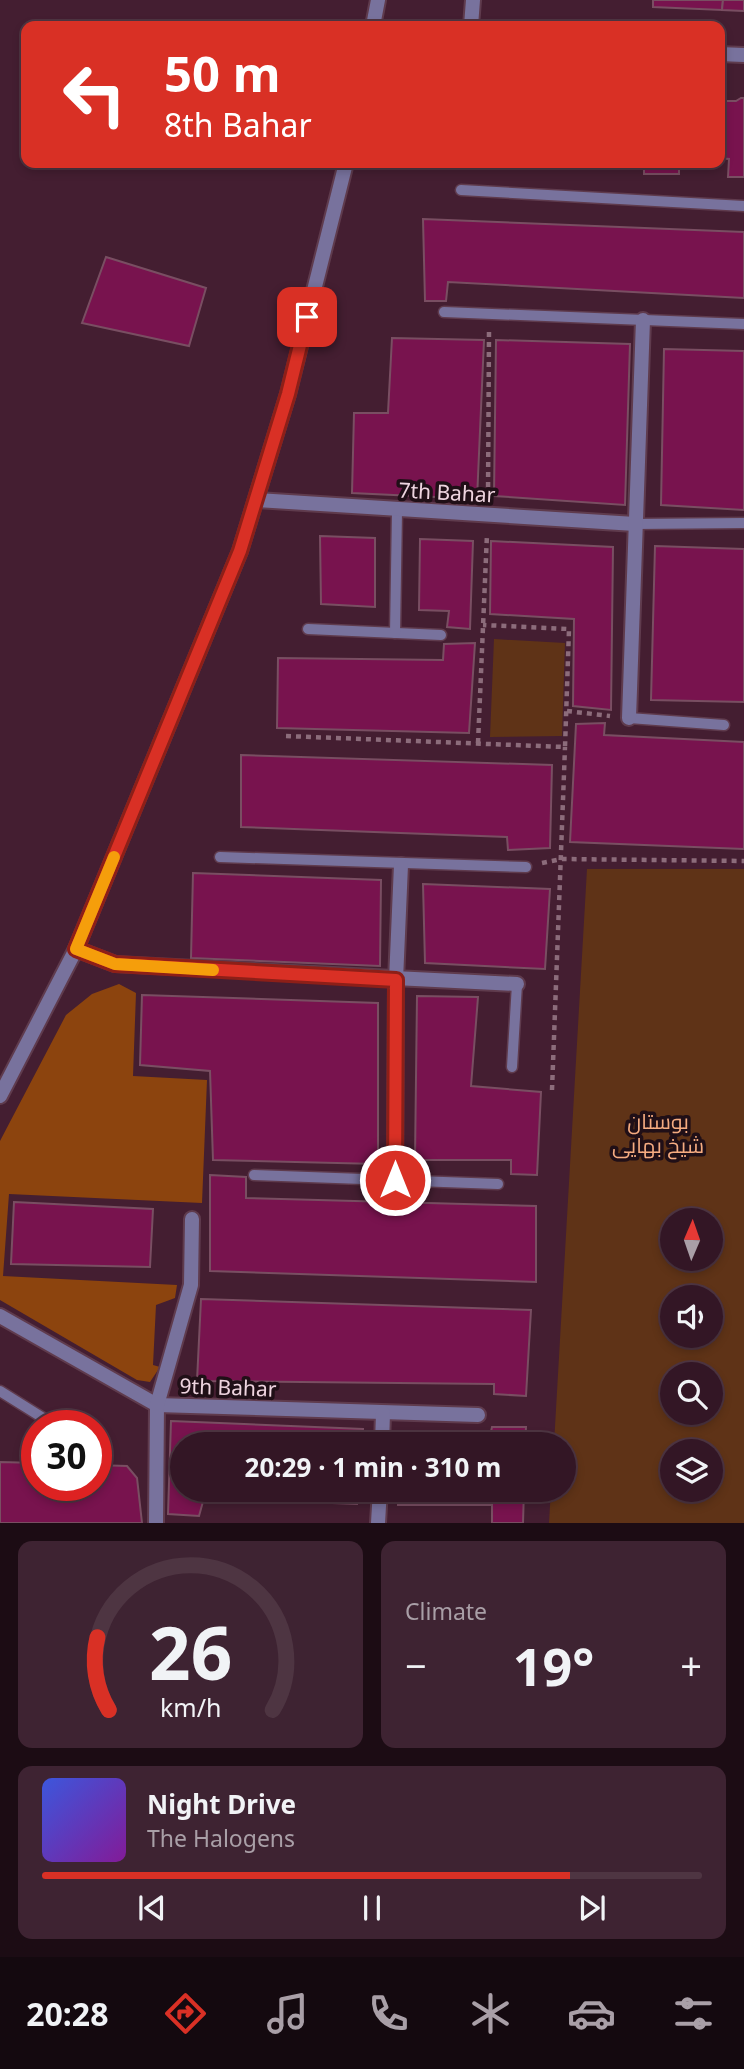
<!DOCTYPE html>
<meta charset="utf-8">
<style>
:root{--surface:#331625;--page:#3e2332;--text:#f1f3f6;--muted:#a99fa7;--line:#4e3542;--accent:#d93025}
body{margin:0;font-family:"Noto Sans",Cairo,sans-serif;background:var(--page);color:var(--text);height:100vh;display:flex;flex-direction:column;font-size:26px;white-space:nowrap}
*{box-sizing:border-box;margin:0}
p{font-size:23px;color:var(--muted)}
.icon{flex:none;width:38px;height:38px;fill:none;stroke:currentColor;stroke-width:2;stroke-linecap:round;stroke-linejoin:round}
.map{position:relative;height:1523px;overflow:hidden}
.details{display:flex;flex-direction:column;gap:18px;padding:18px;background:#1c0c14;flex:1}
.details>*{flex:none}
.hud{position:absolute;left:21px;top:21px;width:704px;height:147px;border-radius:14px;box-shadow:0 4px 10px #0003,0 0 0 2px var(--line);background:#d93025;color:#fff;overflow:hidden}
.needle{width:46px;rotate:2deg}
.buttons{position:absolute;left:660px;top:1208px;display:grid;gap:14px}
.buttons a{display:grid;place-items:center;width:63px;height:63px;border-radius:50%;background:var(--surface);box-shadow:0 4px 10px #0003,0 0 0 2px var(--line);font-size:35px}
.speed{position:absolute;left:21px;top:1410px;display:flex;gap:14px;font-size:35px;font-weight:700;text-align:center}
.speed>*{display:grid;place-content:center;width:91px;height:91px;border-radius:50%;background:var(--surface);box-shadow:0 4px 10px #0003,0 0 0 2px var(--line);line-height:1}
.speed .limit{border:10px solid #d22;background:#fff;color:#111}
.pin{position:absolute;display:grid;place-items:center;width:60px;height:60px;color:#fff;margin:-30px;border-radius:14px;box-shadow:0 4px 10px #0006}
.me{position:absolute;width:77px;margin:-38px;rotate:0deg;stroke-linejoin:round;filter:drop-shadow(0 0 5px #0008)}
.turn{display:flex;align-items:center;gap:24px;height:147px;padding:0 28px;font-size:32px}
.turn .icon{width:91px;height:91px;stroke-width:2.5}
.turn b{display:block;font-size:49px;line-height:60px}
.big{font-size:52px;font-weight:700;line-height:1.1}
.details .tile{flex:1;display:flex;flex-direction:column;justify-content:center;gap:10px;min-width:0;padding:0 24px;border-radius:14px;background:var(--page)}
.details .dial{align-items:center;gap:0}
.dial svg{height:182px;overflow:visible;fill:none;stroke:var(--line);stroke-width:7;stroke-linecap:round;text-anchor:middle}
.dial text{fill:var(--text);stroke:none}
.song{display:flex;align-items:center;gap:21px}
.cover{width:84px;height:84px;border-radius:10px;background:linear-gradient(135deg,hsl(230 70% 55%),hsl(290 70% 35%))}
.played{height:7px;border-radius:4px;background:linear-gradient(90deg,var(--accent) 80%,var(--line) 80%)}
.keys{display:flex;justify-content:space-around;direction:ltr}
.heat{display:flex;justify-content:space-between;align-items:center;font-size:38px;direction:ltr}
.details .tiles{flex:1;display:grid;gap:18px;grid-template-columns:1fr 1fr}
.tile:last-child{grid-column:span 2}
.trip{position:absolute;left:170px;top:1432px;width:406px;height:70px;border-radius:35px;background:var(--surface);box-shadow:0 4px 10px #0003,0 0 0 2px var(--line);font-weight:700;line-height:70px;text-align:center}
.tabs{display:flex;height:112px;justify-content:space-around;align-items:center;background:#14090f;color:var(--muted)}
.tabs .icon{width:49px;height:49px}
.tabs .active{color:var(--accent)}
.tabs b{font-size:32px;color:var(--text)}
.map>svg:first-child{display:block}
.green{fill:#5f3317;fill-rule:evenodd}
.forest{fill:#8c440e}
.building{fill:#78134e;stroke:#794e62;stroke-width:2}
.lines{fill:none;stroke-linecap:round;stroke-linejoin:round}
.service-casing{stroke:#5f3b4d;stroke-width:13}
.minor-casing{stroke:#5f3b4d;stroke-width:18}
.tertiary-casing{stroke:#5f3b4d;stroke-width:18}
.path{stroke:#8c6c7b;stroke-width:4.5;stroke-dasharray:5 5;stroke-linecap:butt}
.service{stroke:#78729d;stroke-width:10}
.minor{stroke:#78729d;stroke-width:14}
.tertiary{stroke:#78729d;stroke-width:14}
.route-casing{stroke:#8d1f18;stroke-width:18}
.route{stroke:#d93025;stroke-width:12}
.slow{stroke:#f59e0b;stroke-width:12}
.labels{text-anchor:middle;dominant-baseline:central;stroke-width:7;stroke-linejoin:round;paint-order:stroke}
.street-label{font-size:21px;fill:#eed4df;stroke:#200f17}
.park-label{font-size:21px;fill:#f6ac81;stroke:#200f17}
</style>
<div class="map">
<svg width="744" height="1523" viewBox="0 0 744 1523">
<rect width="100%" height="100%" fill="#441e31"/>
<g class="green">
<polygon points="494,639 565,643 562,736 490,737"/>
<path d="M587 869H744V1523H549L551 1489H564V1444H554ZM672 1220H710V1258H672ZM672 1297H710V1335H672ZM672 1374H710V1412H672ZM672 1451H710V1489H672Z"/>
</g>
<polygon class="forest" points="119,984 136,993 133,1076 207,1080 202,1203 9,1194 3,1276 177,1285 175,1298 156,1305 153,1365 160,1367 150,1382 137,1380 0,1300 0,1141 66,1015 92,994"/>
<g class="building">
<polygon points="653,0 723,0 722,10 653,7"/>
<polygon points="723,0 744,0 744,11 722,10"/>
<polygon points="741,98 744,98 744,177 728,177 729,159 719,158 719,101 736,101"/>
<rect x="644" y="163" width="35" height="11"/>
<polygon points="423,219 744,232 744,298 448,282 446,301 425,301"/>
<polygon points="106,257 206,288 189,346 82,323"/>
<polygon points="392,338 484,340 477,499 352,493 354,413 388,413"/>
<polygon points="496,340 630,344 625,505 494,496"/>
<polygon points="664,349 744,351 744,510 661,505"/>
<polygon points="320,536 375,538 375,607 321,604"/>
<polygon points="420,539 473,541 470,629 447,627 449,611 419,610"/>
<polygon points="491,541 613,547 611,710 573,706 574,619 490,614"/>
<polygon points="655,546 744,549 744,702 651,700"/>
<polygon points="475,643 469,733 277,728 278,658 443,660 444,644"/>
<polygon points="605,723 604,735 744,742 744,849 570,842 576,724"/>
<polygon points="241,755 552,765 550,848 508,850 507,837 241,827"/>
<polygon points="193,873 381,880 380,966 191,958"/>
<polygon points="423,884 550,889 545,969 425,963"/>
<polygon points="142,995 378,1003 378,1164 213,1160 210,1071 140,1065"/>
<polygon points="417,996 478,997 471,1086 541,1092 537,1175 511,1174 511,1160 415,1160"/>
<polygon points="210,1175 246,1177 246,1198 536,1206 536,1282 210,1271"/>
<polygon points="14,1202 153,1209 150,1267 11,1264"/>
<polygon points="201,1299 531,1310 526,1396 494,1394 494,1384 197,1381"/>
<polygon points="171,1421 363,1429 362,1444 182,1444 182,1489 358,1489 357,1504 204,1498 199,1516 168,1514"/>
<polygon points="492,1427 526,1427 525,1444 402,1444 403,1431 490,1436"/>
<polygon points="0,1462 37,1463 37,1486 96,1486 96,1465 127,1466 137,1478 142,1523 0,1523"/>
<polygon points="399,1489 524,1489 523,1523 492,1523 492,1505 398,1505"/>
</g>
<g class="lines">
<g class="service-casing">
<g id="service">
<polyline points="461,190 744,206"/>
<polyline points="444,312 744,324"/>
<polyline points="635,524 744,523"/>
<polyline points="308,629 441,635"/>
<polyline points="395,633 397,511"/>
<polyline points="629,718 724,725"/>
<polyline points="220,857 526,867"/>
<polyline points="512,1067 517,984"/>
<polyline points="254,1175 498,1184"/>
<polyline points="0,1391 56,1426"/>
</g>
</g>
<g class="minor-casing">
<g id="minor">
<polyline points="257,500 635,524"/>
<polyline points="629,718 643,320"/>
<polyline points="76,949 115,964 517,984"/>
<polyline points="395,1180 396,980 401,865"/>
<polyline points="0,1316 157,1405 478,1415"/>
<polyline points="382,1444 383,1413"/>
<polyline points="156,1523 157,1405 191,1285 192,1219"/>
<polyline points="378,1523 380,1489"/>
</g>
</g>
<g class="tertiary-casing">
<g id="tertiary">
<polyline points="373,26 378,0"/>
<polyline points="471,26 473,0"/>
<polyline points="719,54 744,55"/>
<polyline points="0,1096 76,949 240,551 288,394 346,163"/>
</g>
</g>
<g class="path">
<polyline points="488,497 489,331"/>
<polyline points="567,711 610,716"/>
<polyline points="286,736 565,747 569,629 483,625"/>
<polyline points="478,743 487,534"/>
<polyline points="542,863 562,859 744,861"/>
<polyline points="552,1090 565,747"/>
</g>
<use href="#service" class="service"/>
<use href="#minor" class="minor"/>
<use href="#tertiary" class="tertiary"/>
</g>
<g class="lines">
<g class="route-casing">
<polyline id="route" points="307,317 288,394 240,551 76,949 115,964 396,980 395,1180"/>
</g>
<use href="#route" class="route"/>
<polyline class="slow" points="114,857 76,949 115,964 213,970"/>
</g>
<g class="labels">
<g class="street-label">
<text transform="translate(447 492) rotate(3)">7th Bahar</text>
<text transform="translate(228 1387) rotate(2)">9th Bahar</text>
</g>
<g class="park-label">
<text x="658" y="1121">بوستان<tspan x="658" dy="24">شیخ بهایی</tspan></text>
</g>
</g>
</svg>
<div class="buttons">
<a><svg class="needle" viewBox="-14 -14 28 28"><path d="M0-13l5 13h-10z" fill="#e53935"/><path d="M0 13l5-13h-10z" fill="#a99fa7"/></svg></a>
<a><svg class="icon" aria-label="sound" viewBox="0 0 24 24"><path d="M4 9h4l5-4v14l-5-4H4zM17 9q2 3 0 6"/></svg></a>
<a><svg class="icon" aria-label="search" viewBox="0 0 24 24"><circle cx="10" cy="10" r="6"/><path d="M15 15l6 6"/></svg></a>
<a><svg class="icon" aria-label="layers" viewBox="0 0 24 24"><path d="M12 4l9 5-9 5-9-5zM3 14l9 5 9-5"/></svg></a>
</div>
<div class="speed"><div class="limit">30</div></div>
<div class="pin" style="left:307px;top:317px;background:#d93025"><svg class="icon" aria-label="arrive" viewBox="0 0 24 24"><path d="M6 21V4h12l-3 4 3 4H6"/></svg></div>
<svg class="me" style="left:395px;top:1180px" viewBox="-20 -20 40 40"><circle r="17" fill="#d93025" stroke="#fff" stroke-width="3"/><path d="M0-11L8 9 0 5-8 9z" fill="#fff"/></svg>
<div class="trip">20:29 · 1 min · 310 m</div>
<div class="hud">
<div class="turn"><svg class="icon" aria-label="left" viewBox="0 0 24 24"><path d="M17 20v-9H6M10 6l-5 5 5 5"/></svg><div><b>50 m</b>8th Bahar</div></div>
</div>
</div>
<section class="details">
<div class="tiles">
<div class="tile dial"><svg viewBox="0 0 100 80">
<path d="M14 69A42 42 0 1 1 86 69"/>
<path d="M14 69A42 42 0 0 1 9 37" stroke="#d93025"/>
<text x="50" y="56" font-size="32" font-weight="700">26</text>
<text x="50" y="72" font-size="11">km/h</text>
</svg></div>
<div class="tile"><p>Climate</p>
<div class="heat"><a>−</a><b class="big">19°</b><a>+</a></div>
</div>
<div class="tile">
<div class="song"><i class="cover"></i><div><b>Night Drive</b><p>The Halogens</p></div></div>
<div class="played"></div>
<div class="keys"><svg class="icon" aria-label="previous" viewBox="0 0 24 24"><path d="M18 5L8 12l10 7zM5 5v14"/></svg><svg class="icon" aria-label="pause" viewBox="0 0 24 24"><path d="M8 5v14M16 5v14"/></svg><svg class="icon" aria-label="next" viewBox="0 0 24 24"><path d="M6 5l10 7-10 7zM19 5v14"/></svg></div>
</div>
</div>
</section>
<nav class="tabs">
<b>20:28</b>
<svg class="icon active" aria-label="directions" viewBox="0 0 24 24"><path d="M12 3l9 9-9 9-9-9zM9 14v-3h6M13 9l2 2-2 2"/></svg>
<svg class="icon" aria-label="music" viewBox="0 0 24 24"><path d="M9 18V5l10-2v13"/><circle cx="6" cy="18" r="3"/><circle cx="16" cy="16" r="3"/></svg>
<svg class="icon" aria-label="phone" viewBox="0 0 24 24"><path d="M5 4h4l2 5-3 2q2 4 5 5l2-3 5 2v4C11 20 4 13 5 4z"/></svg>
<svg class="icon" aria-label="climate" viewBox="0 0 24 24"><path d="M12 3v18M4 7l16 10M4 17L20 7"/></svg>
<svg class="icon" aria-label="car" viewBox="0 0 24 24"><path d="M5 17H2v-5l4-1 3-4h7l3 4 3 1v5h-3M9 17h6M6 11h13"/><circle cx="7" cy="17" r="2"/><circle cx="17" cy="17" r="2"/></svg>
<svg class="icon" aria-label="filters" viewBox="0 0 24 24"><path d="M4 7h16M4 17h16"/><circle cx="9" cy="7" r="2"/><circle cx="15" cy="17" r="2"/></svg>
</nav>
